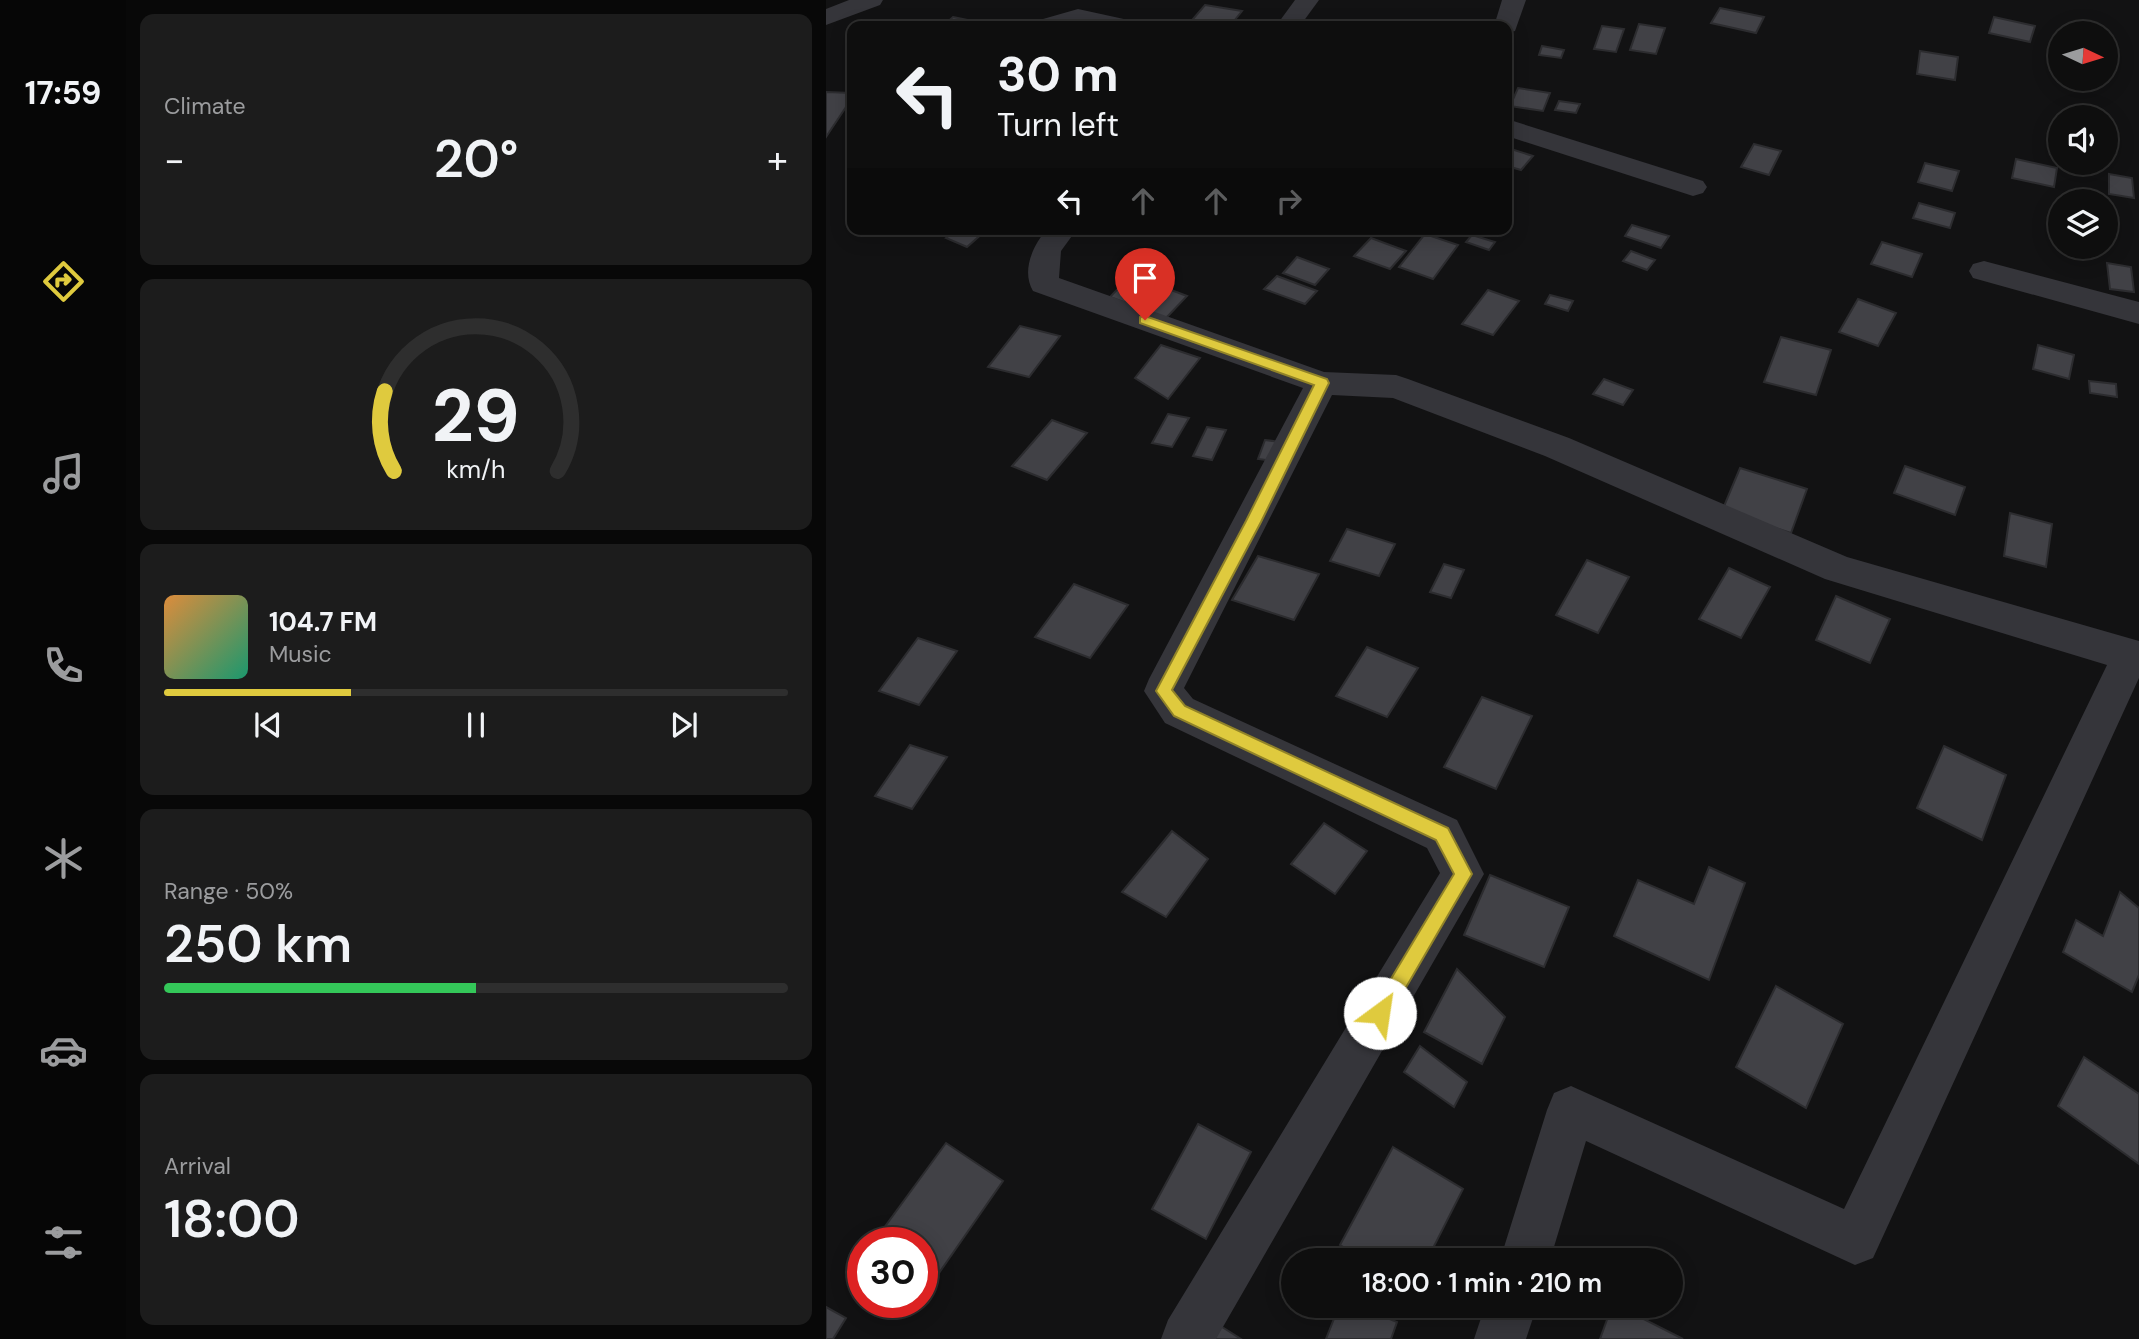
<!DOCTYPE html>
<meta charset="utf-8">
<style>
:root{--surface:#0e0e0e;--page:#1c1c1c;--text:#f1f3f6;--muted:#9b9c9e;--line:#2e2e2e;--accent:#dfca3e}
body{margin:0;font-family:"DM Sans",sans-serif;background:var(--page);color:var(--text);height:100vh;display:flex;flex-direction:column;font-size:26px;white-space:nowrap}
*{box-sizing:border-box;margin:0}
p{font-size:23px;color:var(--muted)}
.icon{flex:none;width:38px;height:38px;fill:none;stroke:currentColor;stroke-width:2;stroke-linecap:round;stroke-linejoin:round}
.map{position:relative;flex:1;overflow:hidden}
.details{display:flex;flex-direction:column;gap:14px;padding:14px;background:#080808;width:700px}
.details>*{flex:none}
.guide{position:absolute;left:21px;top:21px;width:665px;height:214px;border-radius:14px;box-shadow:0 4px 18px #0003,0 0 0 2px var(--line);background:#0e0e0e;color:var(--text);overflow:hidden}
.needle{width:46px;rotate:94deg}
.controls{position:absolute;left:1222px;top:21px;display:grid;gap:14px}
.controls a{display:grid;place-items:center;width:70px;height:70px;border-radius:50%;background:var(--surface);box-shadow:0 4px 18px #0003,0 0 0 2px var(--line);font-size:35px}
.speed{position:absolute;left:21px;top:1227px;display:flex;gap:14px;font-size:35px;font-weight:700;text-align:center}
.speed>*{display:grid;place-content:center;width:91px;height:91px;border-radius:50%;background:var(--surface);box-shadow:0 4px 18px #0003,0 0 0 2px var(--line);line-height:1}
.speed .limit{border:10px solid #d22;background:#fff;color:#111}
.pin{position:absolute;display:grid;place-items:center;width:60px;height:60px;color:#fff;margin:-72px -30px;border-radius:50% 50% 50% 0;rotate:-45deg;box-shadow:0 0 7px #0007}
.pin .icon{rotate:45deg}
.me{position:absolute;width:77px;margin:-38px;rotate:31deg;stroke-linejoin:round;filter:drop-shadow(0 0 5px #0008)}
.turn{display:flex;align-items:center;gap:24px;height:147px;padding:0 35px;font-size:32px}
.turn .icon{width:91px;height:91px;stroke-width:2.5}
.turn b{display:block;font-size:49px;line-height:60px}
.lanes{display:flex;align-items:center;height:66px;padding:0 35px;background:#0003;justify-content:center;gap:35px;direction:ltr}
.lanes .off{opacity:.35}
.big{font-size:52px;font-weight:600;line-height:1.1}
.details .widget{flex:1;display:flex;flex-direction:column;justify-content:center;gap:10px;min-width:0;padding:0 24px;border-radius:14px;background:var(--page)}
.details .dial{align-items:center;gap:0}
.dial svg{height:182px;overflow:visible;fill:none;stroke:var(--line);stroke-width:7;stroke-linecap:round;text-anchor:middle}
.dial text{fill:var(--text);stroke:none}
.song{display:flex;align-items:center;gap:21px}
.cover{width:84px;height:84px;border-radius:10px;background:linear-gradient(135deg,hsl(30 70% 55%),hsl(160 70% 35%))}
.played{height:7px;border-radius:4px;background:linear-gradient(90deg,var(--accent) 30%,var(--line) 30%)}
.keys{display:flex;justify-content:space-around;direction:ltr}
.heat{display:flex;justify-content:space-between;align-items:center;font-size:38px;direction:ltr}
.charge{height:10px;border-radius:5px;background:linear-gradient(90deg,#34c759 50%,var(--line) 0)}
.trip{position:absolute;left:455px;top:1248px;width:402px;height:70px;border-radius:35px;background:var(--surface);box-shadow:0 4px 18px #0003,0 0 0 2px var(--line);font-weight:600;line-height:70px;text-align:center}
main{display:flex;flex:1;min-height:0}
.menu{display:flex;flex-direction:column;width:126px;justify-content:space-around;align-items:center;background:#060606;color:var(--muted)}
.menu .icon{width:49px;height:49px}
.menu .active{color:var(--accent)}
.menu b{font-size:32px;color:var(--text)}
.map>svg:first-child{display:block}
.building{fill:#414146;stroke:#2c2c2f;stroke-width:2}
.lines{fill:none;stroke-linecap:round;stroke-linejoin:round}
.minor{fill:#35353a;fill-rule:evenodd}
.route{fill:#dfca3e;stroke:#918328;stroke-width:2}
</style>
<main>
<nav class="menu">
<b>17:59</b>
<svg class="icon active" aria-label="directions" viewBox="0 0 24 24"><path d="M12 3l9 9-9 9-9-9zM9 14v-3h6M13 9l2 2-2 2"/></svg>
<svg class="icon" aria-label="music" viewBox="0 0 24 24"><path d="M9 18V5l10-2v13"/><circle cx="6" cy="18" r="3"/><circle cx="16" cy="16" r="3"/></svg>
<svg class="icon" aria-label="phone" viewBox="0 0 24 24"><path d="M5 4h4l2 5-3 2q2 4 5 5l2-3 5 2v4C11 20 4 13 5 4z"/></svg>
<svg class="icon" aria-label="climate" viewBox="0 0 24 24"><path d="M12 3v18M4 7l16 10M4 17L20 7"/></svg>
<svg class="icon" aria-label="car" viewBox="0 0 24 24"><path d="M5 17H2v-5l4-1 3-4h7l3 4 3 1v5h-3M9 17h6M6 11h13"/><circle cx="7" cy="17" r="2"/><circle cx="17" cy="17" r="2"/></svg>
<svg class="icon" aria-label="filters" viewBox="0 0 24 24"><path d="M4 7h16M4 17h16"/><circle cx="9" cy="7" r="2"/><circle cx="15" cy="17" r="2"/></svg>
</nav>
<section class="details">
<div class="widget"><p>Climate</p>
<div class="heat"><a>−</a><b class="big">20°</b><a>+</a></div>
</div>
<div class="widget dial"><svg viewBox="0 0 100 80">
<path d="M14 69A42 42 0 1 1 86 69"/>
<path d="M14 69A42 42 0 0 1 10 34" stroke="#dfca3e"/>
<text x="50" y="56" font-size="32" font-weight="700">29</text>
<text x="50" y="72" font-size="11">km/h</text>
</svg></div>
<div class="widget">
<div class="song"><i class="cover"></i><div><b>104.7 FM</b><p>Music</p></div></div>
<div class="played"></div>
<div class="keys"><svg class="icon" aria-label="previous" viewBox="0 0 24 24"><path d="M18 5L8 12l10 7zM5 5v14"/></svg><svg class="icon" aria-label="pause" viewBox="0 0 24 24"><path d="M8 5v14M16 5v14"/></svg><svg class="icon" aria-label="next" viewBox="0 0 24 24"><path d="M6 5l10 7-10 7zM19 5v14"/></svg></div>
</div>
<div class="widget"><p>Range · 50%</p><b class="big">250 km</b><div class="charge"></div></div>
<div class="widget"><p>Arrival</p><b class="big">18:00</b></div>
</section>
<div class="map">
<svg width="1313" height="1339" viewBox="0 0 1313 1339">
<rect width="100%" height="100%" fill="#121213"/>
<g class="building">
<polygon points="379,5 416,11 404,26 361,26"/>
<polygon points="894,8 938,17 930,33 885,23"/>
<polygon points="127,17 157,23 154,26 117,26"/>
<polygon points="1168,17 1209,26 1204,42 1163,33"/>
<polygon points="813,24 839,28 830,54 804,50"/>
<polygon points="776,26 798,29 790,52 768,49"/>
<polygon points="716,46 738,50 735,58 713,55"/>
<polygon points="1094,51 1132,57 1129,80 1091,74"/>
<polygon points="692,88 724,93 717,111 684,106"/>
<polygon points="0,92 26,93 26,98 0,137"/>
<polygon points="733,101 754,104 750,113 729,110"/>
<polygon points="928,144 955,151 943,175 915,167"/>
<polygon points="685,149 707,156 695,170 681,166 681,154"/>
<polygon points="1190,159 1231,168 1228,187 1186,178"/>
<polygon points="1099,163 1133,171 1126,191 1092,182"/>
<polygon points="1283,174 1306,178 1308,198 1283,194"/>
<polygon points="1093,203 1129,213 1124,228 1087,218"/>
<polygon points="806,225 843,236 835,248 799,236"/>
<polygon points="131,229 151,229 158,232 141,247 120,238"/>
<polygon points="599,234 632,245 607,279 573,267"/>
<polygon points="646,235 669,242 663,250 640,242"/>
<polygon points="545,238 580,251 564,269 528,256"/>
<polygon points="1056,242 1096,254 1086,277 1045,264"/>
<polygon points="805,251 829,260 821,270 797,261"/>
<polygon points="471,257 503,269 489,285 457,273"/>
<polygon points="1281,263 1305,267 1308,292 1284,289"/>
<polygon points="305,275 361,296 340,318 284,297"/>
<polygon points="451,276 491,291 479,304 438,289"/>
<polygon points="662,290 693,301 667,335 636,324"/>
<polygon points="724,295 747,301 742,311 719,304"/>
<polygon points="1032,299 1070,313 1052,346 1013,332"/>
<polygon points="194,326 234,336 203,377 162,367"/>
<polygon points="955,337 1005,350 990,395 938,382"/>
<polygon points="335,345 374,358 342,399 309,378"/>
<polygon points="1212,345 1248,355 1243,379 1207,369"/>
<polygon points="778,379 807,390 797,405 767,394"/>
<polygon points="1263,381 1290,384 1291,397 1264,393"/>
<polygon points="342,414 363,418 346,447 326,443"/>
<polygon points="226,420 261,433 221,480 186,466"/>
<polygon points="381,427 400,430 386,460 367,456"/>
<polygon points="439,440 455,442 449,461 432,459"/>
<polygon points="1079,466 1139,487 1129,515 1068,493"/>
<polygon points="914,468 981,489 965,533 896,511"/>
<polygon points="1184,513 1226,524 1220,567 1178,556"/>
<polygon points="521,529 569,544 553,576 504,561"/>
<polygon points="432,556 493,574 468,620 406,600"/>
<polygon points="761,560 803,577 772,633 730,615"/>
<polygon points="618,564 638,570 625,598 604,592"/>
<polygon points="903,568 944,587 915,638 873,619"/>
<polygon points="248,584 302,605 264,658 209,637"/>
<polygon points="1010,596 1064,619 1044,663 990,640"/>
<polygon points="92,638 131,651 93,705 53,691"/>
<polygon points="541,647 592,668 561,717 510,696"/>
<polygon points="656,697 706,716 670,789 618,767"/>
<polygon points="84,745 121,757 86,809 49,796"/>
<polygon points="1118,746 1180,775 1156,840 1091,808"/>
<polygon points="498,823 541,851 509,894 465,864"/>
<polygon points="346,831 382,859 340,917 296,892"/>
<polygon points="883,867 919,883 883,980 788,936 812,880 868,904"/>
<polygon points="664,875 743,907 718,967 638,935"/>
<polygon points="1294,892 1313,908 1313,975 1306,992 1237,952 1250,920 1277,936"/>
<polygon points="631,969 679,1017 656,1064 598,1032"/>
<polygon points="950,986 1017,1024 980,1108 910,1067"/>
<polygon points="594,1046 641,1082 628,1107 578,1072"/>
<polygon points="1258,1057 1313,1094 1313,1164 1232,1106"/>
<polygon points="372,1124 425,1152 380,1239 326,1209"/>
<polygon points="120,1143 177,1181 113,1273 96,1261 96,1242 71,1242 55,1232"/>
<polygon points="567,1147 637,1189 601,1260 539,1260 514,1245"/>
<polygon points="513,1306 532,1306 571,1322 565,1339 500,1339"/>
<polygon points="786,1306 792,1306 857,1339 774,1339"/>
<polygon points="0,1307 20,1318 7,1339 0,1339"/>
<polygon points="393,1325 415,1339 385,1339"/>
</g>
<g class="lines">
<g class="minor">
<polygon points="23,0 57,0 54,5 0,25 0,9"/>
<polygon points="469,0 493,0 474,26 450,26"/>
<polygon points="676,0 700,0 689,31 681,33 681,26 668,26"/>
<polygon points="252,9 307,21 310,26 265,26 253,24 244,26 207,26 210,21"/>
<polygon points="681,119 877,181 881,187 877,193 867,196 681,136"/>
<path d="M221 229H251L235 251 233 278 498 372 570 375 582 379 743 438 1021 557 1313 641V678L1047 1258 1029 1265 760 1141 724 1260H674L721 1110 728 1093 745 1086 1018 1209 1281 665 999 579 719 456 567 398 506 395 358 688 367 699 631 820 658 874 390 1339H335L342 1320 614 873 601 848 339 723 318 691 323 679 477 388 207 291C195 271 207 245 221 229Z"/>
<polygon points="1158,261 1313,302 1313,324 1147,278 1143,271 1147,264"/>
<polygon points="659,1306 711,1306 700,1339 648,1339"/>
</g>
</g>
<polygon class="route" points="319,316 501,379 503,383 435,522 346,690 359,706 622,828 646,874 561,1020 554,1023 548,1020 545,1013 548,1007 628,874 610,840 348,716 330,691 420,521 488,385 314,323 314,317"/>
</svg>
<div class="controls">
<a><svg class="needle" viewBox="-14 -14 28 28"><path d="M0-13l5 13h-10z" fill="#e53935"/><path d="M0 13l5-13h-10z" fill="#9b9c9e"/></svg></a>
<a><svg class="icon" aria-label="sound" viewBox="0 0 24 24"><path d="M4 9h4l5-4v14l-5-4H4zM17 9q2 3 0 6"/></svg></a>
<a><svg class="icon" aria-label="layers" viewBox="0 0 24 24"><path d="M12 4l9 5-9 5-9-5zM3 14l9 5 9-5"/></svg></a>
</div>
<div class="speed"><div class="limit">30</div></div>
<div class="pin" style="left:319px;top:320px;background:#d93025"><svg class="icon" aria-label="arrive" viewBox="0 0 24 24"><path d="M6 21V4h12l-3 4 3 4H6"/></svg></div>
<svg class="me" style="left:554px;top:1013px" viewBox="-20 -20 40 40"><circle r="19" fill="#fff"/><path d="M0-13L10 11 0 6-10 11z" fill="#dfca3e"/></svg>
<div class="trip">18:00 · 1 min · 210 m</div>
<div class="guide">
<div class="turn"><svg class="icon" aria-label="left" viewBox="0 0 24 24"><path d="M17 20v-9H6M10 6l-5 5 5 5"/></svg><div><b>30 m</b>Turn left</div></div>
<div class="lanes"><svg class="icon" aria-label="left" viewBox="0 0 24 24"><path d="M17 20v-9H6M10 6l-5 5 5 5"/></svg><svg class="icon off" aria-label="ahead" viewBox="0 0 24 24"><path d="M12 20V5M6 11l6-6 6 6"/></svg><svg class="icon off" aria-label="ahead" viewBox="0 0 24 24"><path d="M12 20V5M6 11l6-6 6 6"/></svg><svg class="icon off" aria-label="right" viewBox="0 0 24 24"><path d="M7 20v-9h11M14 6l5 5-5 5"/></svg></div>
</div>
</div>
</main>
